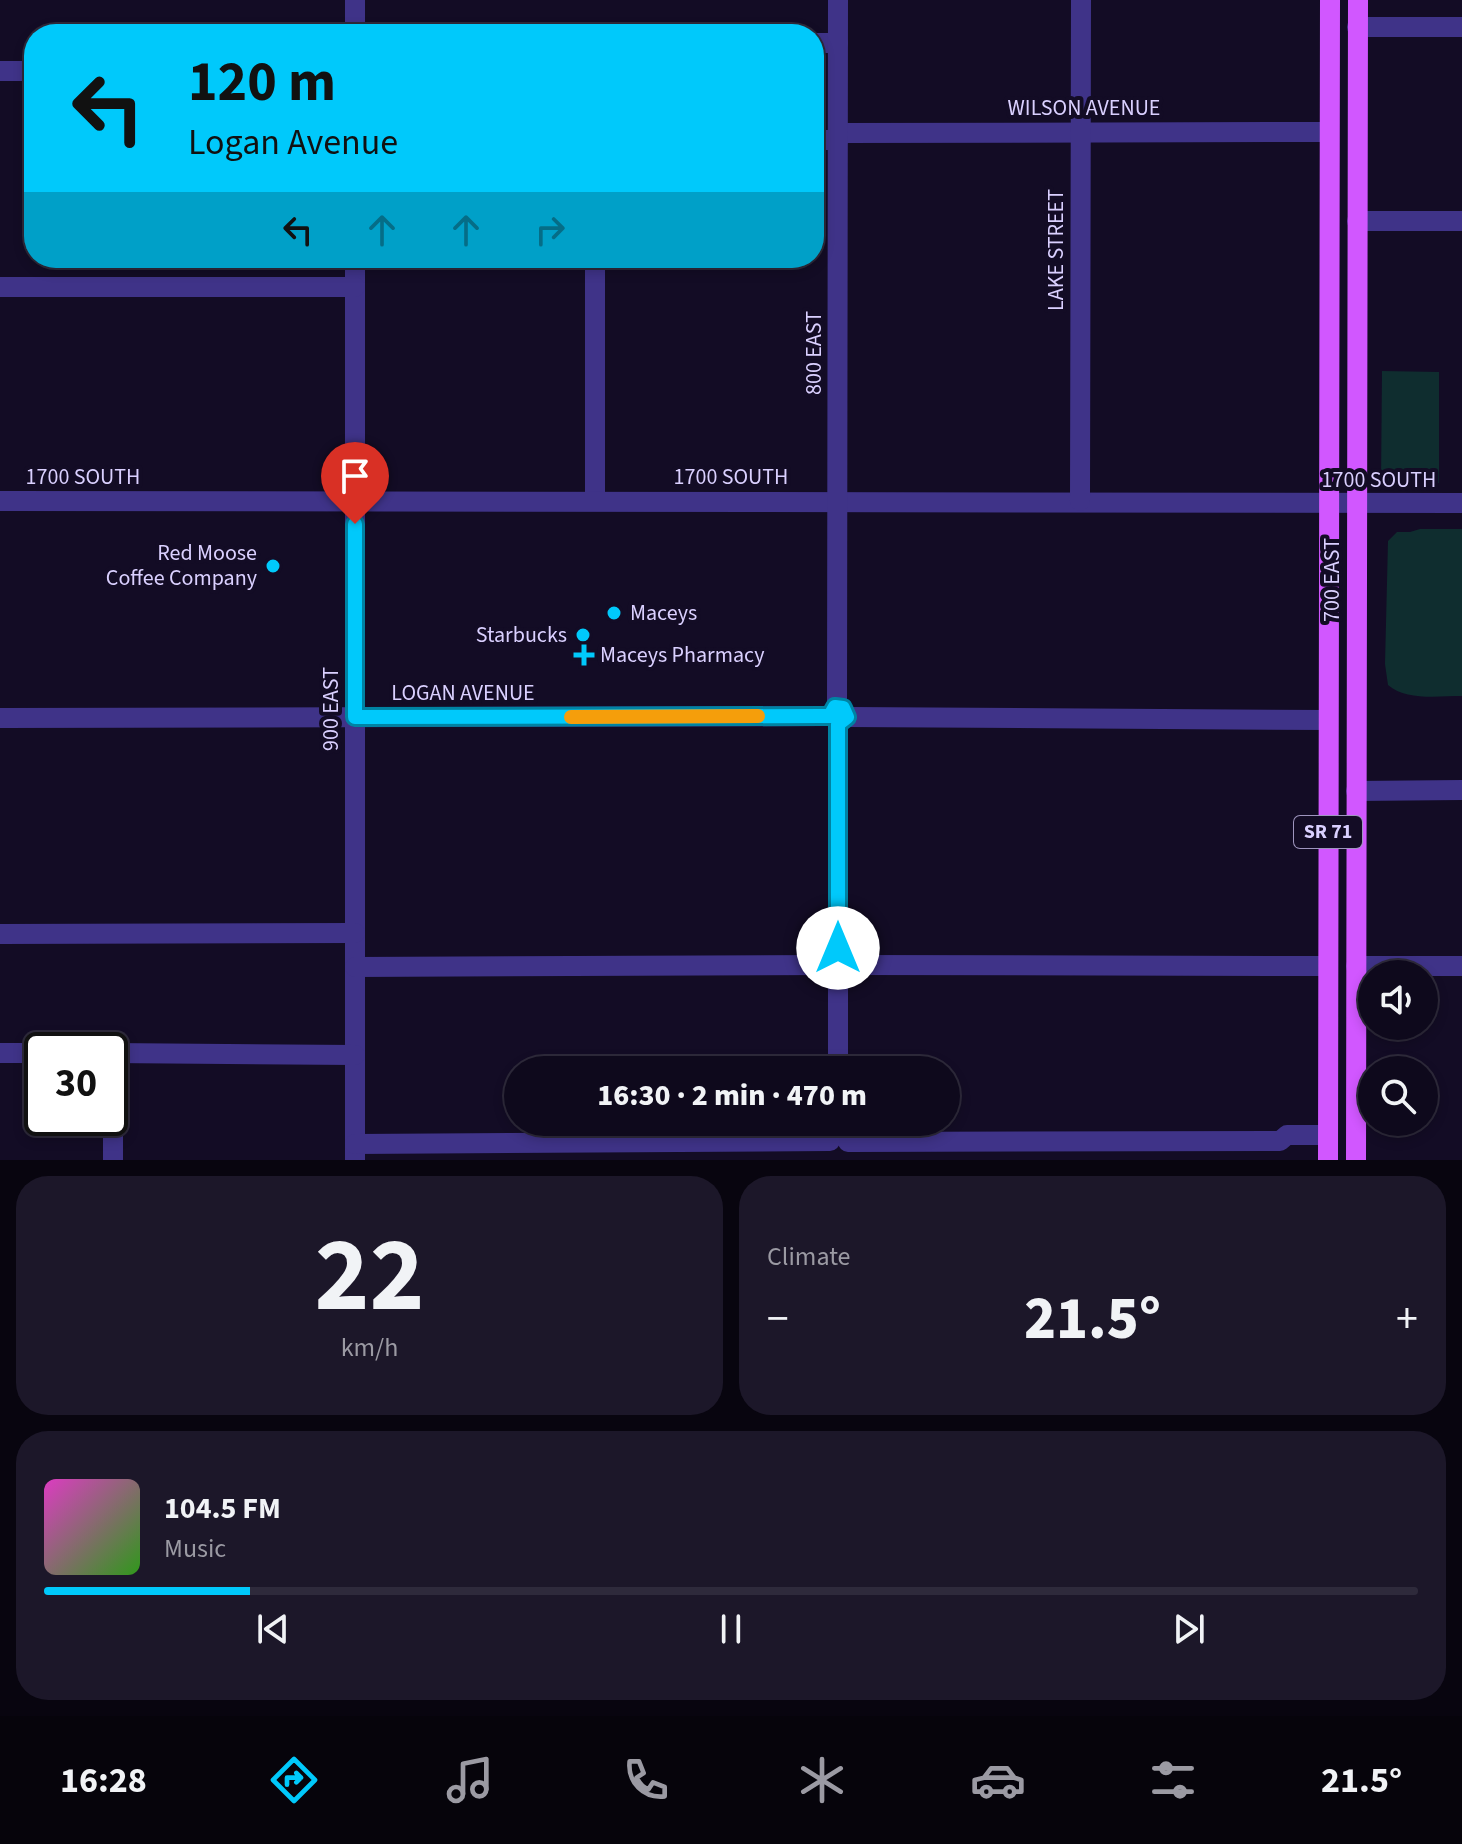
<!DOCTYPE html>
<meta charset="utf-8">
<style>
:root{--surface:#0e091c;--page:#1c1729;--text:#f1f3f6;--muted:#9b9aa3;--line:#2e2a3b;--accent:#00c9fb}
body{margin:0;font-family:"Source Sans 3",sans-serif;background:var(--page);color:var(--text);height:100vh;display:flex;flex-direction:column;font-size:30px;white-space:nowrap}
*{box-sizing:border-box;margin:0}
p{font-size:26px;color:var(--muted)}
.icon{flex:none;width:44px;height:44px;fill:none;stroke:currentColor;stroke-width:2;stroke-linecap:round;stroke-linejoin:round}
.map{position:relative;height:1160px;overflow:hidden}
.drawer{display:flex;flex-direction:column;gap:16px;padding:16px;background:#08050f;flex:1}
.drawer>*{flex:none}
.top-card{position:absolute;left:24px;top:24px;width:800px;height:244px;border-radius:32px;box-shadow:0 4px 12px #0003,0 0 0 2px var(--line);background:#00c9fb;color:#111;overflow:hidden}
.buttons{position:absolute;left:1358px;top:960px;display:grid;gap:16px}
.buttons a{display:grid;place-items:center;width:80px;height:80px;border-radius:50%;background:var(--surface);box-shadow:0 4px 12px #0003,0 0 0 2px var(--line);font-size:40px}
.speed{position:absolute;left:24px;top:1032px;display:flex;gap:16px;font-size:40px;font-weight:700;text-align:center}
.speed>*{display:grid;place-content:center;width:104px;height:104px;border-radius:50%;background:var(--surface);box-shadow:0 4px 12px #0003,0 0 0 2px var(--line);line-height:1}
.speed .limit{border:4px solid #111;border-radius:12px;background:#fff;color:#111}
.pin{position:absolute;display:grid;place-items:center;width:68px;height:68px;color:#fff;margin:-82px -34px;border-radius:50% 50% 50% 0;rotate:-45deg;box-shadow:0 0 8px #0007}
.pin .icon{rotate:45deg}
.me{position:absolute;width:88px;margin:-44px;rotate:0deg;stroke-linejoin:round;filter:drop-shadow(0 0 6px #0008)}
.turn{display:flex;align-items:center;gap:28px;height:168px;padding:0 32px;font-size:36px}
.turn .icon{width:104px;height:104px;stroke-width:2.5}
.turn b{display:block;font-size:56px;line-height:68px}
.lanes{display:flex;align-items:center;height:76px;padding:0 32px;background:#0003;justify-content:center;gap:40px;direction:ltr}
.lanes .off{opacity:.35}
.big{font-size:60px;font-weight:800;line-height:1.1}
.drawer .card{flex:1;display:flex;flex-direction:column;justify-content:center;gap:12px;min-width:0;padding:0 28px;border-radius:32px;background:var(--page)}
.drawer .dial{align-items:center;gap:0}
.dial b{font-size:104px;line-height:1}
.song{display:flex;align-items:center;gap:24px}
.cover{width:96px;height:96px;border-radius:12px;background:linear-gradient(135deg,hsl(310 70% 55%),hsl(110 70% 35%))}
.played{height:8px;border-radius:4px;background:linear-gradient(90deg,var(--accent) 15%,var(--line) 15%)}
.keys{display:flex;justify-content:space-around;direction:ltr}
.heat{display:flex;justify-content:space-between;align-items:center;font-size:44px;direction:ltr}
.drawer .tiles{flex:1;display:grid;gap:16px;grid-template-columns:1fr 1fr}
.card:last-child{grid-column:span 2}
.trip{position:absolute;left:504px;top:1056px;width:456px;height:80px;border-radius:40px;background:var(--surface);box-shadow:0 4px 12px #0003,0 0 0 2px var(--line);font-weight:800;line-height:80px;text-align:center}
.menu{display:flex;height:128px;justify-content:space-around;align-items:center;background:#06040b;color:var(--muted)}
.menu .icon{width:56px;height:56px}
.menu .active{color:var(--accent)}
.menu b{font-size:36px;color:var(--text)}
.map>svg:first-child{display:block}
.green{fill:#0f2d2f}
.lines{fill:none;stroke-linecap:round;stroke-linejoin:round}
.minor{stroke:#3f3388;stroke-width:20}
.major{stroke:#d157ff;stroke-width:20}
.route-casing{stroke:#0083a3;stroke-width:20}
.route{stroke:#00c9fb;stroke-width:14}
.slow{stroke:#f59e0b;stroke-width:14}
.poi-dot{fill:#00c9fb;stroke:#130c25;stroke-width:3}
.labels{text-anchor:middle;dominant-baseline:central;stroke-width:8;stroke-linejoin:round;paint-order:stroke}
.shield{fill:#130c25;stroke:#9e95be;stroke-width:2}
.shield-label{font-size:20px;font-weight:bold;fill:#dad0ff}
.street-label{font-size:22px;fill:#dad0ff;stroke:#130c25}
.poi-label{font-size:22px;fill:#dad0ff;stroke:#130c25;text-anchor:end}
</style>
<div class="map">
<svg width="1462" height="1160" viewBox="0 0 1462 1160">
<rect width="100%" height="100%" fill="#130c25"/>
<g class="green">
<polygon points="1382,371 1439,372 1439,483 1381,483"/>
<path d="M1420 529H1462V696C1438 696 1406 701 1388 685L1385 664 1388 541 1397 532H1410Z"/>
</g>
<g class="lines">
<g class="minor">
<polyline points="1357,27 1462,27"/>
<polyline points="355,34 355,0"/>
<polyline points="814,43 838,43"/>
<polyline points="0,71 34,71"/>
<polyline points="838,133 1329,132"/>
<polyline points="814,140 838,140"/>
<polyline points="1357,221 1462,221"/>
<polyline points="355,258 355,1160"/>
<polyline points="595,258 595,500"/>
<polyline points="0,287 355,287"/>
<polyline points="0,501 1462,503"/>
<polyline points="1080,501 1081,0"/>
<polyline points="837,707 838,0"/>
<polyline points="847,717 1328,720"/>
<polyline points="0,718 830,716"/>
<polyline points="838,724 838,957"/>
<polyline points="1356,791 1462,790"/>
<polyline points="0,934 355,933"/>
<polyline points="847,965 1328,966"/>
<polyline points="1356,966 1462,966"/>
<polyline points="355,967 830,965"/>
<polyline points="838,974 838,1070"/>
<polyline points="0,1053 42,1053"/>
<polyline points="110,1053 355,1055"/>
<polyline points="839,1122 839,1133"/>
<polyline points="848,1142 1280,1141 1287,1135 1328,1135"/>
<polyline points="355,1144 830,1141"/>
<polyline points="113,1160 113,1053"/>
</g>
<g class="major">
<polyline points="1328,1160 1330,0"/>
<polyline points="1356,1160 1358,0"/>
</g>
</g>
<g class="lines">
<g class="route-casing">
<polyline id="route" points="355,524 355,717 821,716 830,716 835,707 843,708 847,717 838,724 838,948"/>
</g>
<use href="#route" class="route"/>
<polyline class="slow" points="571,717 758,716"/>
</g>
<g class="poi-dot">
<circle cx="273" cy="566" r="8"/>
<circle cx="614" cy="613" r="8"/>
<circle cx="583" cy="635" r="8"/>
<path d="M580 643h8v8h8v8h-8v8h-8v-8h-8v-8h8z"/>
</g>
<g class="labels">
<rect class="shield" x="1294" y="816" width="68" height="32" rx="6"/>
<g class="shield-label">
<text x="1328" y="832">SR 71</text>
</g>
<g class="street-label">
<text x="1084" y="108">WILSON AVENUE</text>
<text transform="translate(1056 250) rotate(-90)">LAKE STREET</text>
<text transform="translate(814 353) rotate(-90)">800 EAST</text>
<text x="83" y="477">1700 SOUTH</text>
<text x="731" y="477">1700 SOUTH</text>
<text x="1379" y="480">1700 SOUTH</text>
<text transform="translate(1332 580) rotate(-90)">700 EAST</text>
<text x="463" y="693">LOGAN AVENUE</text>
<text transform="translate(331 709) rotate(-90)">900 EAST</text>
</g>
<g class="poi-label">
<text x="257" y="553">Red Moose<tspan x="257" dy="25">Coffee Company</tspan></text>
<text x="630" y="613" text-anchor="start">Maceys</text>
<text x="567" y="635">Starbucks</text>
<text x="600" y="655" text-anchor="start">Maceys Pharmacy</text>
</g>
</g>
</svg>
<div class="buttons">
<a><svg class="icon" aria-label="sound" viewBox="0 0 24 24"><path d="M4 9h4l5-4v14l-5-4H4zM17 9q2 3 0 6"/></svg></a>
<a><svg class="icon" aria-label="search" viewBox="0 0 24 24"><circle cx="10" cy="10" r="6"/><path d="M15 15l6 6"/></svg></a>
</div>
<div class="speed"><div class="limit">30</div></div>
<div class="pin" style="left:355px;top:524px;background:#d93025"><svg class="icon" aria-label="arrive" viewBox="0 0 24 24"><path d="M6 21V4h12l-3 4 3 4H6"/></svg></div>
<svg class="me" style="left:838px;top:948px" viewBox="-20 -20 40 40"><circle r="19" fill="#fff"/><path d="M0-13L10 11 0 6-10 11z" fill="#00c9fb"/></svg>
<div class="trip">16:30 · 2 min · 470 m</div>
<div class="top-card">
<div class="turn"><svg class="icon" aria-label="left" viewBox="0 0 24 24"><path d="M17 20v-9H6M10 6l-5 5 5 5"/></svg><div><b>120 m</b>Logan Avenue</div></div>
<div class="lanes"><svg class="icon" aria-label="left" viewBox="0 0 24 24"><path d="M17 20v-9H6M10 6l-5 5 5 5"/></svg><svg class="icon off" aria-label="ahead" viewBox="0 0 24 24"><path d="M12 20V5M6 11l6-6 6 6"/></svg><svg class="icon off" aria-label="ahead" viewBox="0 0 24 24"><path d="M12 20V5M6 11l6-6 6 6"/></svg><svg class="icon off" aria-label="right" viewBox="0 0 24 24"><path d="M7 20v-9h11M14 6l5 5-5 5"/></svg></div>
</div>
</div>
<section class="drawer">
<div class="tiles">
<div class="card dial"><b>22</b><p>km/h</p></div>
<div class="card"><p>Climate</p>
<div class="heat"><a>−</a><b class="big">21.5°</b><a>+</a></div>
</div>
<div class="card">
<div class="song"><i class="cover"></i><div><b>104.5 FM</b><p>Music</p></div></div>
<div class="played"></div>
<div class="keys"><svg class="icon" aria-label="previous" viewBox="0 0 24 24"><path d="M18 5L8 12l10 7zM5 5v14"/></svg><svg class="icon" aria-label="pause" viewBox="0 0 24 24"><path d="M8 5v14M16 5v14"/></svg><svg class="icon" aria-label="next" viewBox="0 0 24 24"><path d="M6 5l10 7-10 7zM19 5v14"/></svg></div>
</div>
</div>
</section>
<nav class="menu">
<b>16:28</b>
<svg class="icon active" aria-label="directions" viewBox="0 0 24 24"><path d="M12 3l9 9-9 9-9-9zM9 14v-3h6M13 9l2 2-2 2"/></svg>
<svg class="icon" aria-label="music" viewBox="0 0 24 24"><path d="M9 18V5l10-2v13"/><circle cx="6" cy="18" r="3"/><circle cx="16" cy="16" r="3"/></svg>
<svg class="icon" aria-label="phone" viewBox="0 0 24 24"><path d="M5 4h4l2 5-3 2q2 4 5 5l2-3 5 2v4C11 20 4 13 5 4z"/></svg>
<svg class="icon" aria-label="climate" viewBox="0 0 24 24"><path d="M12 3v18M4 7l16 10M4 17L20 7"/></svg>
<svg class="icon" aria-label="car" viewBox="0 0 24 24"><path d="M5 17H2v-5l4-1 3-4h7l3 4 3 1v5h-3M9 17h6M6 11h13"/><circle cx="7" cy="17" r="2"/><circle cx="17" cy="17" r="2"/></svg>
<svg class="icon" aria-label="filters" viewBox="0 0 24 24"><path d="M4 7h16M4 17h16"/><circle cx="9" cy="7" r="2"/><circle cx="15" cy="17" r="2"/></svg>
<b>21.5°</b>
</nav>
